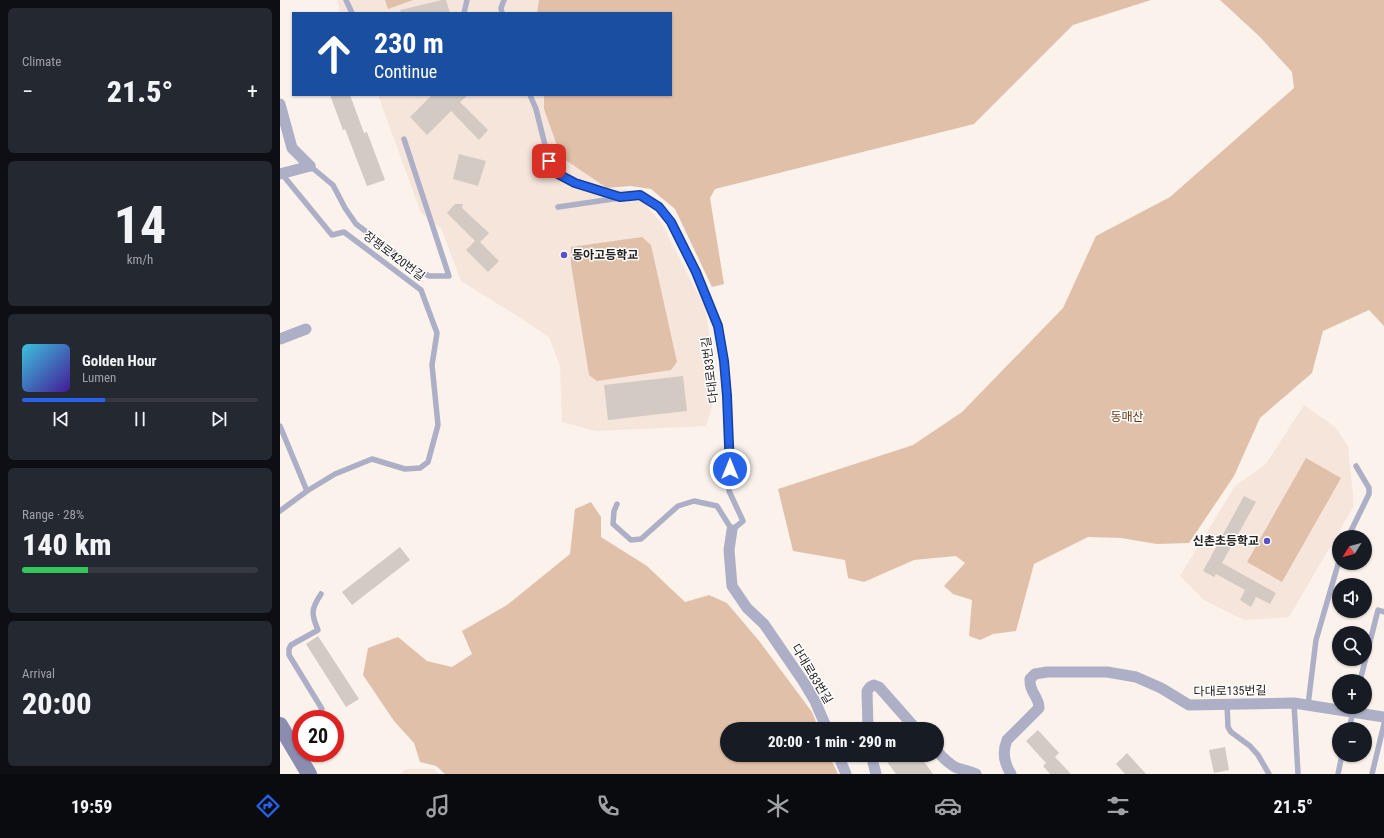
<!DOCTYPE html>
<meta charset="utf-8">
<style>
:root{--surface:#171b24;--page:#242831;--text:#f1f3f6;--muted:#9ea1a6;--line:#363941;--accent:#2563eb}
body{margin:0;font-family:"Roboto Condensed","Noto Sans KR",sans-serif;background:var(--page);color:var(--text);height:100vh;display:flex;flex-direction:column;font-size:15px;white-space:nowrap}
*{box-sizing:border-box;margin:0}
p{font-size:13px;color:var(--muted)}
.icon{flex:none;width:22px;height:22px;fill:none;stroke:currentColor;stroke-width:2;stroke-linecap:round;stroke-linejoin:round}
.map{position:relative;flex:1;overflow:hidden}
.side{display:flex;flex-direction:column;gap:8px;padding:8px;background:#0d0f14;width:280px}
.side>*{flex:none}
.guide{position:absolute;left:12px;top:12px;width:380px;height:84px;border-radius:0px;box-shadow:0 1px 3px #0004;background:#1a4fa0;color:#fff;overflow:hidden}
.needle{width:26px;rotate:233deg}
.fabs{position:absolute;left:1052px;top:530px;display:grid;gap:8px}
.fabs a{display:grid;place-items:center;width:40px;height:40px;border-radius:50%;background:var(--surface);box-shadow:0 1px 3px #0004;font-size:20px}
.speed{position:absolute;left:12px;top:710px;display:flex;gap:8px;font-size:20px;font-weight:700;text-align:center}
.speed>*{display:grid;place-content:center;width:52px;height:52px;border-radius:50%;background:var(--surface);box-shadow:0 1px 3px #0004;line-height:1}
.speed .limit{border:6px solid #d22;background:#fff;color:#111}
.pin{position:absolute;display:grid;place-items:center;width:34px;height:34px;color:#fff;margin:-17px;border-radius:8px;box-shadow:0 2px 6px #0006}
.me{position:absolute;width:44px;margin:-22px;rotate:0deg;stroke-linejoin:round;filter:drop-shadow(0 0 3px #0008)}
.turn{display:flex;align-items:center;gap:14px;height:84px;padding:0 16px;font-size:18px}
.turn .icon{width:52px;height:52px;stroke-width:2.5}
.turn b{display:block;font-size:28px;line-height:34px}
.big{font-size:30px;font-weight:800;line-height:1.1}
.side .widget{flex:1;display:flex;flex-direction:column;justify-content:center;gap:6px;min-width:0;padding:0 14px;border-radius:6px;background:var(--page)}
.side .dial{align-items:center;gap:0}
.dial b{font-size:52px;line-height:1}
.song{display:flex;align-items:center;gap:12px}
.cover{width:48px;height:48px;border-radius:6px;background:linear-gradient(135deg,hsl(190 70% 55%),hsl(260 70% 35%))}
.played{height:4px;border-radius:2px;background:linear-gradient(90deg,var(--accent) 35%,var(--line) 35%)}
.keys{display:flex;justify-content:space-around;direction:ltr}
.heat{display:flex;justify-content:space-between;align-items:center;font-size:22px;direction:ltr}
.charge{height:6px;border-radius:3px;background:linear-gradient(90deg,#34c759 28%,var(--line) 0)}
.trip{position:absolute;left:440px;top:722px;width:224px;height:40px;border-radius:20px;background:var(--surface);box-shadow:0 1px 3px #0004;font-weight:800;line-height:40px;text-align:center}
.menu{display:flex;height:64px;justify-content:space-around;align-items:center;background:#090b0e;color:var(--muted)}
.menu .icon{width:28px;height:28px}
.menu .current{color:var(--accent)}
.menu b{font-size:18px;color:var(--text)}
main{display:flex;flex:1;min-height:0}
.map>svg:first-child{display:block}
.built{fill:#f6e5db}
.green{fill:#e1c0aa}
.building{fill:#d3cac4}
.lines{fill:none;stroke-linecap:round;stroke-linejoin:round}
.service{stroke:#adafc7;stroke-width:5.5}
.minor{stroke:#adafc7;stroke-width:11}
.secondary{stroke:#8b8db0;stroke-width:16}
.route-casing{stroke:#184099;stroke-width:10}
.route{stroke:#2563eb;stroke-width:7}
.poi-dot{fill:#5b50c9;stroke:#fff;stroke-width:1.5}
.labels{text-anchor:middle;dominant-baseline:central;stroke-width:3;stroke-linejoin:round;paint-order:stroke}
.poi-label{font-size:12px;font-weight:bold;fill:#24211f;stroke:#fff;text-anchor:start}
.street-label{font-size:12px;fill:#24211f;stroke:#fff}
.park-label{font-size:12px;fill:#63340b;stroke:#fff}
</style>
<main>
<section class="side">
<div class="widget"><p>Climate</p>
<div class="heat"><a>−</a><b class="big">21.5°</b><a>+</a></div>
</div>
<div class="widget dial"><b>14</b><p>km/h</p></div>
<div class="widget">
<div class="song"><i class="cover"></i><div><b>Golden Hour</b><p>Lumen</p></div></div>
<div class="played"></div>
<div class="keys"><svg class="icon" aria-label="previous" viewBox="0 0 24 24"><path d="M18 5L8 12l10 7zM5 5v14"/></svg><svg class="icon" aria-label="pause" viewBox="0 0 24 24"><path d="M8 5v14M16 5v14"/></svg><svg class="icon" aria-label="next" viewBox="0 0 24 24"><path d="M6 5l10 7-10 7zM19 5v14"/></svg></div>
</div>
<div class="widget"><p>Range · 28%</p><b class="big">140 km</b><div class="charge"></div></div>
<div class="widget"><p>Arrival</p><b class="big">20:00</b></div>
</section>
<div class="map">
<svg width="1104" height="774" viewBox="0 0 1104 774">
<rect width="100%" height="100%" fill="#fbf2ec"/>
<g class="built">
<polygon points="57,0 259,0 257,13 60,13"/>
<polygon points="98,95 264,95 264,109 327,188 353,190 382,224 425,308 435,368 432,407 426,426 316,431 282,422 280,366 269,337 231,312 181,281 161,228 141,213"/>
<polygon points="1024,405 1055,427 1068,446 1074,506 1009,617 964,620 924,600 900,576 955,486 986,464"/>
<polygon points="126,769 154,769 159,774 120,774"/>
</g>
<g class="green">
<polygon points="105,0 133,0 108,9"/>
<polygon points="259,0 871,0 793,25 694,124 435,189 430,198 444,284 432,287 395,209 371,189 350,186 327,188 281,157 264,109 264,95 391,95 391,13 257,13"/>
<polygon points="940,0 1104,0 1104,326 1089,310 1043,331 1032,373 980,418 954,476 909,543 877,544 841,538 808,537 754,564 736,631 713,634 700,640 689,636 692,600 673,594 664,586 685,563 676,556 634,560 584,582 568,578 565,560 513,551 498,489 633,445 682,412 783,308 816,236 890,197 1014,88 1012,72 980,37"/>
<polygon points="362,237 371,245 397,362 391,370 317,381 309,375 291,264 291,247"/>
<polygon points="1026,458 1061,478 1002,582 967,562"/>
<polygon points="311,502 321,517 321,537 367,566 405,602 429,595 447,603 480,642 532,712 539,729 447,729 447,755 549,755 558,774 165,774 156,766 140,762 134,743 114,721 83,675 88,648 118,637 147,661 172,667 192,654 182,631 227,605 290,554 295,509"/>
</g>
<g class="building">
<polygon points="162,0 166,0 170,13 121,13 120,10"/>
<polygon points="50,95 70,95 84,133 87,132 105,180 87,186 65,129 63,130"/>
<polygon points="152,95 188,95 180,102 208,130 199,140 171,111 147,135 130,117"/>
<polygon points="179,154 206,161 198,186 173,179"/>
<polygon points="175,204 183,204 182,208 209,233 200,242 219,261 208,272 186,250 195,241 167,213"/>
<polygon points="403,376 407,411 328,420 324,385"/>
<polygon points="964,496 976,502 942,563 996,593 990,604 976,597 971,607 960,600 965,590 936,574 934,577 923,571"/>
<polygon points="120,547 130,560 72,605 62,592"/>
<polygon points="38,636 79,699 66,707 26,644"/>
<polygon points="758,730 779,753 775,757 791,774 770,774 763,766 766,763 746,741"/>
<polygon points="945,747 949,770 934,773 929,750"/>
<polygon points="847,753 866,774 845,774 836,764"/>
<polygon points="610,755 639,755 653,774 616,774 605,759"/>
</g>
<g class="lines">
<g class="service">
<polyline points="66,0 72,13"/>
<polyline points="184,13 187,0"/>
<polyline points="222,13 221,8 224,0"/>
<polyline points="250,95 256,109 269,161 278,174 295,183 339,197"/>
<polyline points="30,166 53,185 65,208 76,224 135,268 149,276 169,276 124,139"/>
<polyline points="278,207 360,195 379,207 391,222 416,273 438,325 444,361 447,396 450,457 449,491 463,521 452,530 437,506 414,501 398,506 361,539 351,540 333,524 334,511 337,504"/>
<polyline points="0,426 27,491"/>
<polyline points="0,511 27,491 55,474 92,459 125,469 140,468 148,462 158,425 152,365 157,333 141,290 64,232 52,235 2,174"/>
<polyline points="1068,537 1089,494 1089,488 1076,466"/>
<polyline points="1080,681 1098,610 1104,612"/>
<polyline points="1014,703 1018,774"/>
<polyline points="947,704 948,727 951,732 970,746 978,755 989,774"/>
<polyline points="1028,705 1036,640 1059,561"/>
<path d="M36 719 42 709 9 655V649L11 645 38 630C31 614 31 609 41 594"/>
<polyline points="1069,729 1073,712"/>
<polyline points="1058,774 1062,755"/>
<polyline points="1092,774 1104,724"/>
</g>
<g class="minor">
<polyline points="0,104 12,148 30,166"/>
<polyline points="0,174 30,166"/>
<polyline points="0,339 26,329"/>
<polyline points="452,530 449,550 452,586 467,608 484,624 523,681 535,701 547,729"/>
<polyline points="588,729 587,691 590,687 594,685 599,687 636,729"/>
<path d="M657 751C663 758 669 764 677 768 684 770 690 771 696 774"/>
<polyline points="558,755 566,774"/>
<polyline points="591,755 596,774"/>
<path d="M731 774C724 763 722 752 727 740L759 708C759 696 749 693 750 679L755 674 767 672H827L856 677 881 688 909 705 1014 703 1104 717"/>
</g>
<polyline class="secondary" points="0,725 29,774"/>
</g>
<g class="lines">
<g class="route-casing">
<polyline id="route" points="269,161 278,174 295,183 340,197 360,195 379,207 391,222 416,272 438,326 444,361 447,396 450,469"/>
</g>
<use href="#route" class="route"/>
</g>
<g class="poi-dot">
<circle cx="284" cy="255" r="4"/>
<circle cx="987" cy="541" r="4"/>
</g>
<g class="labels">
<g class="poi-label">
<text x="292" y="255">동아고등학교</text>
<text x="979" y="541" text-anchor="end">신촌초등학교</text>
</g>
<g class="street-label">
<text transform="translate(114 256) rotate(37)">장평로420번길</text>
<text transform="translate(430 370) rotate(-97)">다대로83번길</text>
<text transform="translate(532 674) rotate(59)">다대로83번길</text>
<text transform="translate(950 691) rotate(-1)">다대로135번길</text>
</g>
<g class="park-label">
<text x="847" y="417">동매산</text>
</g>
</g>
</svg>
<div class="fabs">
<a><svg class="needle" viewBox="-14 -14 28 28"><path d="M0-13l5 13h-10z" fill="#e53935"/><path d="M0 13l5-13h-10z" fill="#9ea1a6"/></svg></a>
<a><svg class="icon" aria-label="sound" viewBox="0 0 24 24"><path d="M4 9h4l5-4v14l-5-4H4zM17 9q2 3 0 6"/></svg></a>
<a><svg class="icon" aria-label="search" viewBox="0 0 24 24"><circle cx="10" cy="10" r="6"/><path d="M15 15l6 6"/></svg></a>
<a>+</a>
<a>−</a>
</div>
<div class="speed"><div class="limit">20</div></div>
<div class="pin" style="left:269px;top:161px;background:#d93025"><svg class="icon" aria-label="arrive" viewBox="0 0 24 24"><path d="M6 21V4h12l-3 4 3 4H6"/></svg></div>
<svg class="me" style="left:450px;top:469px" viewBox="-20 -20 40 40"><circle r="17" fill="#2563eb" stroke="#fff" stroke-width="3"/><path d="M0-11L8 9 0 5-8 9z" fill="#fff"/></svg>
<div class="trip">20:00 · 1 min · 290 m</div>
<div class="guide">
<div class="turn"><svg class="icon" aria-label="ahead" viewBox="0 0 24 24"><path d="M12 20V5M6 11l6-6 6 6"/></svg><div><b>230 m</b>Continue</div></div>
</div>
</div>
</main>
<nav class="menu">
<b>19:59</b>
<svg class="icon current" aria-label="directions" viewBox="0 0 24 24"><path d="M12 3l9 9-9 9-9-9zM9 14v-3h6M13 9l2 2-2 2"/></svg>
<svg class="icon" aria-label="music" viewBox="0 0 24 24"><path d="M9 18V5l10-2v13"/><circle cx="6" cy="18" r="3"/><circle cx="16" cy="16" r="3"/></svg>
<svg class="icon" aria-label="phone" viewBox="0 0 24 24"><path d="M5 4h4l2 5-3 2q2 4 5 5l2-3 5 2v4C11 20 4 13 5 4z"/></svg>
<svg class="icon" aria-label="climate" viewBox="0 0 24 24"><path d="M12 3v18M4 7l16 10M4 17L20 7"/></svg>
<svg class="icon" aria-label="car" viewBox="0 0 24 24"><path d="M5 17H2v-5l4-1 3-4h7l3 4 3 1v5h-3M9 17h6M6 11h13"/><circle cx="7" cy="17" r="2"/><circle cx="17" cy="17" r="2"/></svg>
<svg class="icon" aria-label="filters" viewBox="0 0 24 24"><path d="M4 7h16M4 17h16"/><circle cx="9" cy="7" r="2"/><circle cx="15" cy="17" r="2"/></svg>
<b>21.5°</b>
</nav>
